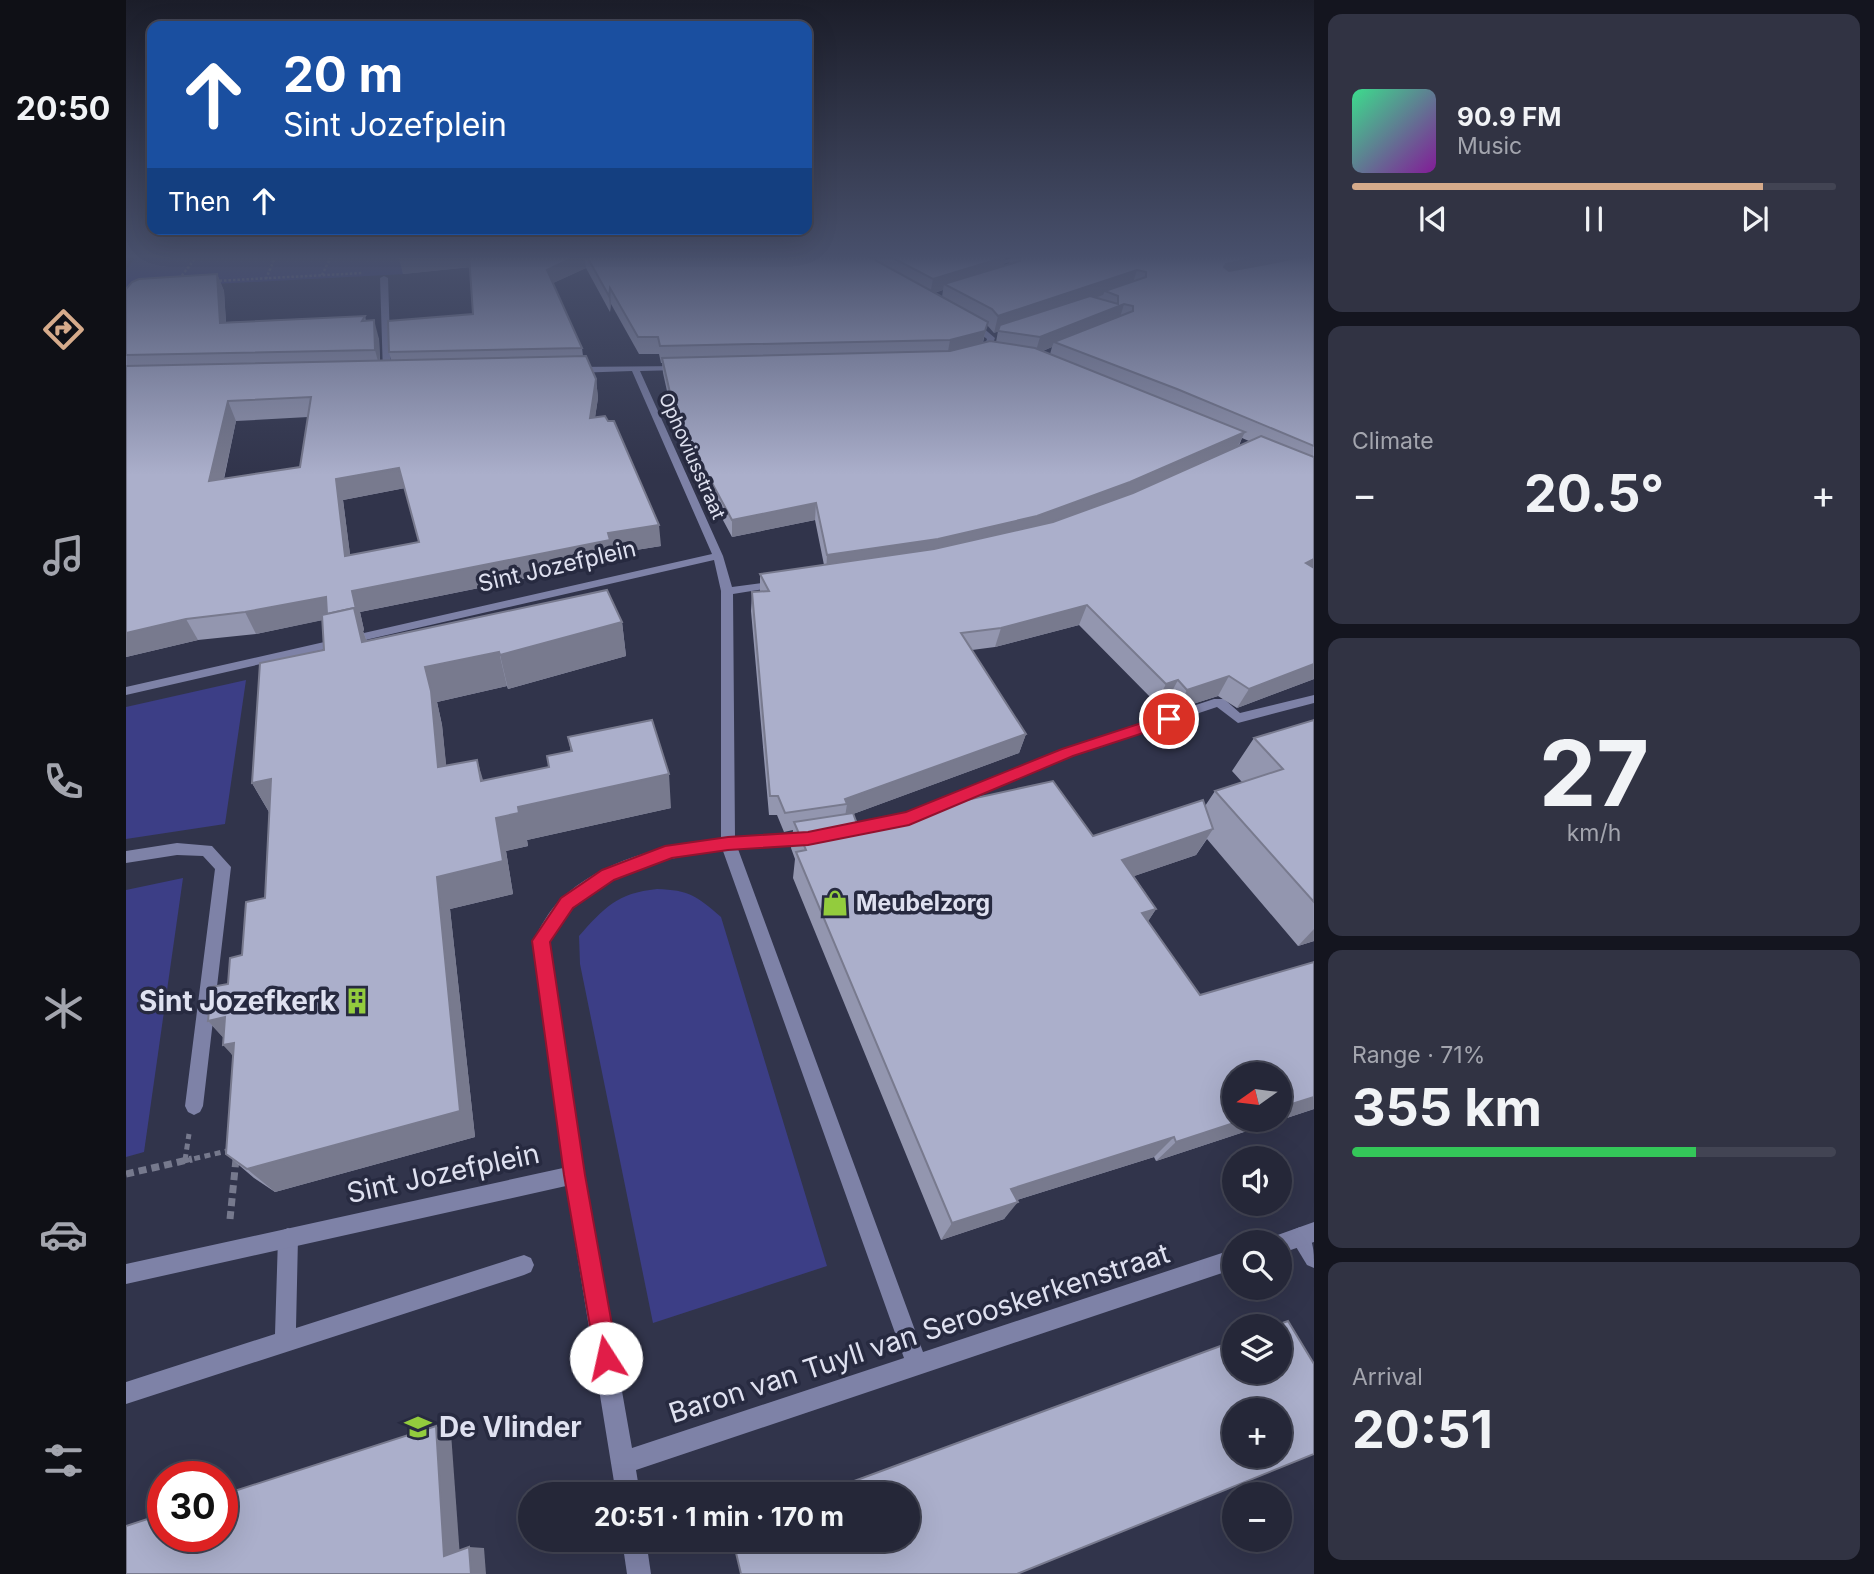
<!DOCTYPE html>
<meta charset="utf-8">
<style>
:root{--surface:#252738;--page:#313343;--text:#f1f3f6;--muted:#a3a5ae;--line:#424453;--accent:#d6ab8b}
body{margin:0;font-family:Inter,sans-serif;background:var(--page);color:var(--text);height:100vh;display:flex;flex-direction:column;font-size:26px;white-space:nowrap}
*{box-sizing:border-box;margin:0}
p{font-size:23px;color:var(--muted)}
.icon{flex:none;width:38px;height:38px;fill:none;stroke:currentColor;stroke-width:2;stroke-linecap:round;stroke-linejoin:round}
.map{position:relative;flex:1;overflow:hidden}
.sheet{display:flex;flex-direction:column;gap:14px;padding:14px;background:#14151f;width:560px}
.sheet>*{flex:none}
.banner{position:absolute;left:21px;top:21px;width:665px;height:214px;border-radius:14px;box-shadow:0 7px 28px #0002,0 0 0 2px var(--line);background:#1a4fa0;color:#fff;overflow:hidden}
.needle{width:46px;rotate:256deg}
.buttons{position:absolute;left:1096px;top:1062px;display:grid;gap:14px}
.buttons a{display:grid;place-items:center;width:70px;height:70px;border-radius:50%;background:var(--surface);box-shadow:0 7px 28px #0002,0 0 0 2px var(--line);font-size:35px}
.speed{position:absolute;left:21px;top:1461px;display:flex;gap:14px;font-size:35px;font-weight:700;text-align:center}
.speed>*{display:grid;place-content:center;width:91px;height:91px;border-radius:50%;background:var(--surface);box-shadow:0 7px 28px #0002,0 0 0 2px var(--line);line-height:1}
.speed .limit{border:10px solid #d22;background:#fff;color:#111}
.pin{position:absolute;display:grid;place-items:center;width:60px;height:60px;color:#fff;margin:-30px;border:4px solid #fff;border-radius:50%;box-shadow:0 2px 7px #0007}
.me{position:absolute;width:77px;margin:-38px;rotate:350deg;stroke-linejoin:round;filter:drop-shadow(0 0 5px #0008)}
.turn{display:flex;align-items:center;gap:24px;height:147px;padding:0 21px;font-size:32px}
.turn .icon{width:91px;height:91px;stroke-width:2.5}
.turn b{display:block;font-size:49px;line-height:60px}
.then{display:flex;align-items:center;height:66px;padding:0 21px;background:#0003;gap:14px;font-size:26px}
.big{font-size:52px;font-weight:700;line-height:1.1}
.sheet .widget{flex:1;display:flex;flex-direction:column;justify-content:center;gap:10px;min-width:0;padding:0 24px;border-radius:14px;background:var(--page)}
.sheet .dial{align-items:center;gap:0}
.dial b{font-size:91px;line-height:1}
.song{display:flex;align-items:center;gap:21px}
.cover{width:84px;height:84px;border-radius:10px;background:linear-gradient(135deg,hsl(150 70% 55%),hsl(290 70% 35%))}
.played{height:7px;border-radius:4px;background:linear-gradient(90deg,var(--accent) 85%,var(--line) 85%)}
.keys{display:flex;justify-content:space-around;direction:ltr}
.heat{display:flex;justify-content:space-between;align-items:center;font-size:38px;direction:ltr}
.charge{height:10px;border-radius:5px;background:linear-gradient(90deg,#34c759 71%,var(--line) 0)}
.trip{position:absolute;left:392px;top:1482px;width:402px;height:70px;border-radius:35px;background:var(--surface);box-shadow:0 7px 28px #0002,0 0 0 2px var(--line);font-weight:700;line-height:70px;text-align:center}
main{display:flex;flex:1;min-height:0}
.tab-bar{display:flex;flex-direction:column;width:126px;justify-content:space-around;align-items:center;background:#0f1016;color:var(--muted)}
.tab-bar .icon{width:49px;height:49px}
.tab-bar .current{color:var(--accent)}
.tab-bar b{font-size:32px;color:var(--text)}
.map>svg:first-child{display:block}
.green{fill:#3c3e86}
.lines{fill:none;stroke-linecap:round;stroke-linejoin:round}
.path-far2{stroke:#76798d;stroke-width:2.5;stroke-dasharray:2.5 2;stroke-linecap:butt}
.path-far1{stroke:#76798d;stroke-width:5;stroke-dasharray:6 4.5;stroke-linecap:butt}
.path{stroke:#76798d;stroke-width:7;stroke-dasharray:8 5;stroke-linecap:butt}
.lane{fill:#7e82a7;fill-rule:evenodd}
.street{fill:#7e82a7;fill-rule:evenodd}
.wall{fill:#9396af;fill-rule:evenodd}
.shaded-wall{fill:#787a8e}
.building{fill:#abafcb;stroke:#787a8e;stroke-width:2;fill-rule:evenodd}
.route{fill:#e11d48;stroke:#92132f;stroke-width:2}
.labels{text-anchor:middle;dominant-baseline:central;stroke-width:7;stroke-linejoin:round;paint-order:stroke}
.far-street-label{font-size:19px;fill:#dfe1f0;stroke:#272a40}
.street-label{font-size:23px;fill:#dfe1f0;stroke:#272a40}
.poi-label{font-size:23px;font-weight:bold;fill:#dfe1f0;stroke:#272a40;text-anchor:start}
.near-poi-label{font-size:28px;font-weight:bold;fill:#dfe1f0;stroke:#272a40;text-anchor:end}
.near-street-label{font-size:28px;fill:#dfe1f0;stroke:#272a40}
</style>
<main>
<nav class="tab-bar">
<b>20:50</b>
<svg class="icon current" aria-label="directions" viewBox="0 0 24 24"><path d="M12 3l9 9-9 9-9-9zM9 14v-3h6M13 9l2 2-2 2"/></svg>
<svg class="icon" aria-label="music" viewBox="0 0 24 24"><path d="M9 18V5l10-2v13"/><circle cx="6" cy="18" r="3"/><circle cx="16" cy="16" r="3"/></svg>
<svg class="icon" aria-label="phone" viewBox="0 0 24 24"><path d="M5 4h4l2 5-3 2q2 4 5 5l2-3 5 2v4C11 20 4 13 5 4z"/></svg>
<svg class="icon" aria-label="climate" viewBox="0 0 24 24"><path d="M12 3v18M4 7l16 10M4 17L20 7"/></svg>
<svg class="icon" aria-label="car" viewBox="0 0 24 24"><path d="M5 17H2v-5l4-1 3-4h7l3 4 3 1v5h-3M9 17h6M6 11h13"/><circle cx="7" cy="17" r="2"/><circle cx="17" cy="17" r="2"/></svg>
<svg class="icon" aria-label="filters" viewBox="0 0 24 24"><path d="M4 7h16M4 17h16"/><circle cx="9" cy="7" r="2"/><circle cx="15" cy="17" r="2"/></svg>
</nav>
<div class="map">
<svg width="1188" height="1574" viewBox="0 0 1188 1574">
<rect width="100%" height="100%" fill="#31344b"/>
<g class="green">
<polygon points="11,255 278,255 279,274 14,288 0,303 0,270"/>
<polygon points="120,680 99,824 0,839 0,707"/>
<polygon points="57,878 18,1152 0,1157 0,890"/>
<path d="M531 889C563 890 571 896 595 917L701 1266 527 1323 454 964 453 936C478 908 491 893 531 889Z"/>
</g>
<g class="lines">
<g class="path-far2">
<polyline points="196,275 206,255"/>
<polyline points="53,279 72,255"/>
<polyline points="140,279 150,255"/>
<polyline points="89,281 237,273"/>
</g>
<g class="path-far1">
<polyline points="59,1160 63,1134"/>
<polyline points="58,1161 105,1150"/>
<polyline points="110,1161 110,1158"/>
</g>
<g class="path">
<polyline points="0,1174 66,1159"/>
<polyline points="104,1219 110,1159"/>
</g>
<g class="lane">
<polygon points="896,255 906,255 877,264 883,268 883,270 879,270 868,264"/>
<polygon points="258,276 262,278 265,373 261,376 257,373 254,278"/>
<polygon points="51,843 86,846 105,867 77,1106 74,1112 68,1115 62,1112 59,1106 89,869 77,856 51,855 0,863 0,851"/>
<path d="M1174 1227C1188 1234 1188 1252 1188 1268L1181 1265 1164 1237 1167 1230Z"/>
<polygon points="162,1228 169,1231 172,1238 170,1328 398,1255 405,1258 408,1265 405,1272 398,1275 0,1404 0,1382 149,1334 152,1238 155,1231"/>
</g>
<g class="street">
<polygon points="1176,255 1188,257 1188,262 1177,256"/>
<polygon points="842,320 848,320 869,338 863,354 856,352 861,339 842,324"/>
<path d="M556 366V370H553L514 371 597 556 606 587 651 581 657 584 651 587 607 594 609 838 682 833 687 835 689 839 687 843 682 845 612 849 797 1352 1108 1249V1269L510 1470 514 1494H490L440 1186 0 1284V1264L437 1168 407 941C414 927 423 911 434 900 475 860 539 844 595 839V591L588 560 0 695V687L586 554 506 371 448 373 444 370 448 367ZM597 851 778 1358 506 1448 458 1175 423 942C430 931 435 919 444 910 482 870 544 856 597 851Z"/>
<polygon points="1188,695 1188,703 1112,723 1091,707 947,755 799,817 789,817 787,813 789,809 937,749 1088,699 1098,699 1114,713"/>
<polygon points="1188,1222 1188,1242 1153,1254 1153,1242 1144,1242 1146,1237"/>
<polygon points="496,1540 520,1540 525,1574 501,1574"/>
</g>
</g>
<path class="wall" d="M274 255H1173L1172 258 1188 255V679L1111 708 1092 696 1051 709 1042 699 1030 703 953 625 869 647 846 650 900 734 893 753 727 814 731 824 967 836 1079 806 1089 791 1116 782 1106 771 1128 738 1188 720V941L1172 946 1081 839 1070 855 1008 876 1030 909 1022 921 1074 995 1188 962V1109L1030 1161 1028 1157 891 1200 878 1219 815 1240 667 878 669 859 665 848 667 830 658 832 651 815H643L625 611 626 592 634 591V574L698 565 689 520 606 537 550 432 537 373 536 363H535L533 354H513L485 304 484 312 460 268 427 283 456 348 457 356 470 379 472 398 469 417 535 546 485 554 486 561 234 612 238 630 237 631 241 641 496 622 500 656 382 689 381 686 311 702 316 725 320 766 357 781 423 767 445 752 442 737 545 808 401 840 402 846 380 851 387 894 324 909 349 1137 149 1192 128 1178 100 1154 107 1057 97 1037 82 1021 102 984 116 955 139 898 143 812 126 783 198 650 196 620 130 634 72 640 0 657V289L91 274 98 291 100 322 239 316 240 321 253 339 254 360H265L263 352 347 314 344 267 277 274ZM885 256 883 264 877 266 879 258ZM817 290 816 297 809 293ZM861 325 868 333 872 331 870 342 857 343ZM926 347 924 354 917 351ZM182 417 174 467 98 479 110 421ZM1116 438 1123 441 1113 446ZM279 488 293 542 224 555 217 500Z"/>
<g class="shaded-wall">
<polygon points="307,255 343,255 345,267 277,274 273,258"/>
<polygon points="452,255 458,255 460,268 423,285 421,270"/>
<polygon points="867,255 885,255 879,258 876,272 818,284 817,290 804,294 807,279"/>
<polygon points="1142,255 1173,255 1170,263 1091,283 1100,264"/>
<polygon points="1011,270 1006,286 979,291 977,295 868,333 872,316"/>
<polygon points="91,274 98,291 101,341 94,323"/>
<polygon points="484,288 485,304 484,312 483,296"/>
<polygon points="998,304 993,321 928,342 926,347 909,354 914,337"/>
<polygon points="248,320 253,339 254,369 249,350"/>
<polygon points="862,322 855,348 821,357 824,340"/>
<polygon points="470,379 472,398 466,438 464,418"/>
<polygon points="102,401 110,421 93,501 83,481"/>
<polygon points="1119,432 1111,448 998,499 906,533 700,573 701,555"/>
<polygon points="273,468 279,488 217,500 227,577 219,556 210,479"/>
<polygon points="690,503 689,520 606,537 606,520"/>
<polygon points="533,525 535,546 485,554 486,561 234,612 238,630 237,631 241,642 249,676 202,619 130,634 119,612 226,591 482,533"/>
<polygon points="1188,559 1188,572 1180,563"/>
<polygon points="961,605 953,625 869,647 875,628"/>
<polygon points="60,619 72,640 0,657 0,633"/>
<polygon points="496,622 500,656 382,689 374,655"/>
<polygon points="373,652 381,686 311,702 316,725 324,801 312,767 299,667"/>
<polygon points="1188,664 1188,679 1111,708 1123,689"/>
<polygon points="1103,676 1092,696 1051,709 1061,690"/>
<polygon points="1052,680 1042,699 1030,703 1040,684"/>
<polygon points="900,734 893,753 719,817 721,804 719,799"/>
<polygon points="351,760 361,793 355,781"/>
<polygon points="543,774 545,808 401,840 402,846 380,851 387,894 324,909 349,1137 149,1192 121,1169 311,877 370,818 392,807"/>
<polygon points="145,779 146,817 126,783"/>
<polygon points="1087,829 1070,855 982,885 996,860"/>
<polygon points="1030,909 1014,934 1016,913"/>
<polygon points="1188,929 1188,941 1172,946"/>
<polygon points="99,1017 123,1073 97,1045 103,1044 82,1021"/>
<polygon points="1188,1097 1188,1109 1030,1161 1050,1142 1117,1120 1153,1120 1153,1108"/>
<polygon points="1048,1137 1028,1157 872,1206 885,1189"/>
<polygon points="892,1202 878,1219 815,1240 826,1223"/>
<polygon points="310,1426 325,1433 334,1557 318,1556"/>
<polygon points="343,1547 358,1548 360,1574 345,1574"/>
</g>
<g class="building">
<polygon points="274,255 307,255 273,258"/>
<polygon points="343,255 452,255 421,270 456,348 263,352 262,321 347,314"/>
<polygon points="460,255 740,255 862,322 859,331 824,340 534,346 532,337 512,337 484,288 483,296"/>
<polygon points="761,255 877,255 879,257 807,279"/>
<polygon points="895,255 1142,255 1100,264 1098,267 1103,271 1188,255 1188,446 1051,389 928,342 1007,311 1007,306 998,304 914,337 872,331 874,325 964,296 992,304 992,296 979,291 1020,277 1020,272 1011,270 872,316 866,309 818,284 894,261"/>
<polygon points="91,274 94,323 239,316 236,321 248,320 249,350 0,355 0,289 6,282 13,279"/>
<polygon points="864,341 909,348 1119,432 1004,482 911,516 812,539 701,555 690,503 606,520 550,416 547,409 551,408 545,397 536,358 824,351"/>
<path d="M460 356 470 379 464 418 479 416 482 421H488L533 525 482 533 484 540 226 591 230 609H228V608L201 614 200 597 119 612 60 619 0 633V366ZM185 397 174 467 83 481 102 401ZM273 468 293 542 219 556 210 479Z"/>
<polygon points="1135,436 1188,457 1188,559 1180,563 1188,568 1188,664 1123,689 1103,676 1061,690 1052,680 1040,684 961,605 875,628 835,633 900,734 719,799 721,804 659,813 652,796 644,796 626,592 643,591 634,574 808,549 927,522 1007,493"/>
<polygon points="481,590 496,622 374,655 373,652 299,667 305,691 312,767 351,760 355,781 423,767 421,756 446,751 442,737 526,720 543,774 392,807 393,813 370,818 377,861 311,877 334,1111 121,1169 100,1154 108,1043 97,1045 99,1017 82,1021 85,987 102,984 104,958 116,955 120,902 139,898 145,779 126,783 134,663 198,650 196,615 228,608 236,642"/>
<polygon points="1188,720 1188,902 1089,791 1157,769 1128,738"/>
<polygon points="927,781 967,836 1077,800 1087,829 996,860 1030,909 1016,913 1074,995 1188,962 1188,1097 1153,1108 1153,1074 1108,1074 1108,1120 1117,1120 1050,1142 1048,1137 885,1189 892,1202 826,1223 670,852 680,850 668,822 727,813 731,824"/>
<path d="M1162 1321 1188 1364V1454L891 1574H615L607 1540H782V1494H693L1108 1341V1372H1153V1326H1148ZM1108 1410H1153V1456H1108Z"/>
<polygon points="310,1426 318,1556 343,1547 345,1574 0,1574 0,1526 37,1514 37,1536 96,1536 96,1495"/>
</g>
<linearGradient id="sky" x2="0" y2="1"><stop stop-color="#1b1d29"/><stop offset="0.54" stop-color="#48506c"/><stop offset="1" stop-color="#48506c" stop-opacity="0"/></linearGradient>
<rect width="1188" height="475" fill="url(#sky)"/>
<polygon class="route" points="1043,714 1048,715 1050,719 1048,723 947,756 783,825 682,845 602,850 546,858 488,880 447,908 424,942 459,1175 492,1358 488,1367 480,1371 471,1367 438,1175 406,941 435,898 476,870 539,846 602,837 682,832 780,812 936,749"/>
<defs>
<g id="shop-bare" transform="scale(2.1)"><path d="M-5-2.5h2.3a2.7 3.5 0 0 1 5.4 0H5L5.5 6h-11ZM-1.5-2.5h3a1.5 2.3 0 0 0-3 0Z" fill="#93cc3d" stroke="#272a40" stroke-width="2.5" paint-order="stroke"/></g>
<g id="building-bare" transform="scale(2.1)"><path d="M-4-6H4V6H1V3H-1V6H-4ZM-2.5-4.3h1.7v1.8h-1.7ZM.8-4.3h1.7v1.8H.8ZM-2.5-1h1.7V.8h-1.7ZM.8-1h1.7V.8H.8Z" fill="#93cc3d" stroke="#272a40" stroke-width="2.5" paint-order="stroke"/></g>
<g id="school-bare" transform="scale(2.1)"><path d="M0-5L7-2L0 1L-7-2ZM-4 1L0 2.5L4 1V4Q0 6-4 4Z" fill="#93cc3d" stroke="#272a40" stroke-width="2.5" paint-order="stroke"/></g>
</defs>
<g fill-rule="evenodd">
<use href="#shop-bare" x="709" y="903"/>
<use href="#building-bare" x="231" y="1001"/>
<use href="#school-bare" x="292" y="1427"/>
</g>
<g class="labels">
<g class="far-street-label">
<text transform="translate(566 456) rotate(66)">Ophoviusstraat</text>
</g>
<g class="street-label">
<text transform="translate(431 566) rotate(-13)">Sint Jozefplein</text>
</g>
<g class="poi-label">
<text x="730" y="903">Meubelzorg</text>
</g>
<g class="near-poi-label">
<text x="210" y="1001">Sint Jozefkerk</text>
<text x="313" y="1427" text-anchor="start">De Vlinder</text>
</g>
<g class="near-street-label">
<text transform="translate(317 1173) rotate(-12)">Sint Jozefplein</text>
<text transform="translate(793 1333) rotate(-18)">Baron van Tuyll van Serooskerkenstraat</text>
</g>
</g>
</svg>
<div class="buttons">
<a><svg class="needle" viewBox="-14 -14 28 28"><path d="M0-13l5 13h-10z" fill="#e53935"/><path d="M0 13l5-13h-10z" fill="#a3a5ae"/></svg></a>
<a><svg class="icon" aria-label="sound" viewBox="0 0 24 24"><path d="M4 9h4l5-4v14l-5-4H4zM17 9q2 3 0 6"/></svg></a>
<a><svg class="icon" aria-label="search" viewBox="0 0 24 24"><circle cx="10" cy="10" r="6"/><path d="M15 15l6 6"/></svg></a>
<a><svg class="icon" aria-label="layers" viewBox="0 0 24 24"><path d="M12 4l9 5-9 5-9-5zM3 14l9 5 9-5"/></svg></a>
<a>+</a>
<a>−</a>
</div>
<div class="speed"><div class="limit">30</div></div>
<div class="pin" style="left:1043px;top:719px;background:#d93025"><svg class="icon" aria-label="arrive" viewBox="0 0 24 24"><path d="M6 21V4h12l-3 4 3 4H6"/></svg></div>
<svg class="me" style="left:480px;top:1358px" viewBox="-20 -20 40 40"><circle r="19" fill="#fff"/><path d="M0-13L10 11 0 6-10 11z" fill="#e11d48"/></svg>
<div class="trip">20:51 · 1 min · 170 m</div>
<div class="banner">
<div class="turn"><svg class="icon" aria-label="ahead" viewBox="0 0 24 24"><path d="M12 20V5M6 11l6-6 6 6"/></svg><div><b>20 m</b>Sint Jozefplein</div></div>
<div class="then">Then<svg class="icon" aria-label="ahead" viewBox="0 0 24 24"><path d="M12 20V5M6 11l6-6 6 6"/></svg></div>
</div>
</div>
<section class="sheet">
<div class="widget">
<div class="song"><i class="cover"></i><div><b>90.9 FM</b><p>Music</p></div></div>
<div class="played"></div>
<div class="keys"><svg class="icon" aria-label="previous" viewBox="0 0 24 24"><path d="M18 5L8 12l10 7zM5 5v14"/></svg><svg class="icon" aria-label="pause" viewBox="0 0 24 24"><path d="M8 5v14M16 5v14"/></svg><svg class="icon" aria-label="next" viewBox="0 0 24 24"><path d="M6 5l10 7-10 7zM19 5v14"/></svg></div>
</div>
<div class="widget"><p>Climate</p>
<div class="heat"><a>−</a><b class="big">20.5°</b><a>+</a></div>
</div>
<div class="widget dial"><b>27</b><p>km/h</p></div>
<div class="widget"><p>Range · 71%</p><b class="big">355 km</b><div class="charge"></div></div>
<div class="widget"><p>Arrival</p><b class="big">20:51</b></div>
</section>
</main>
